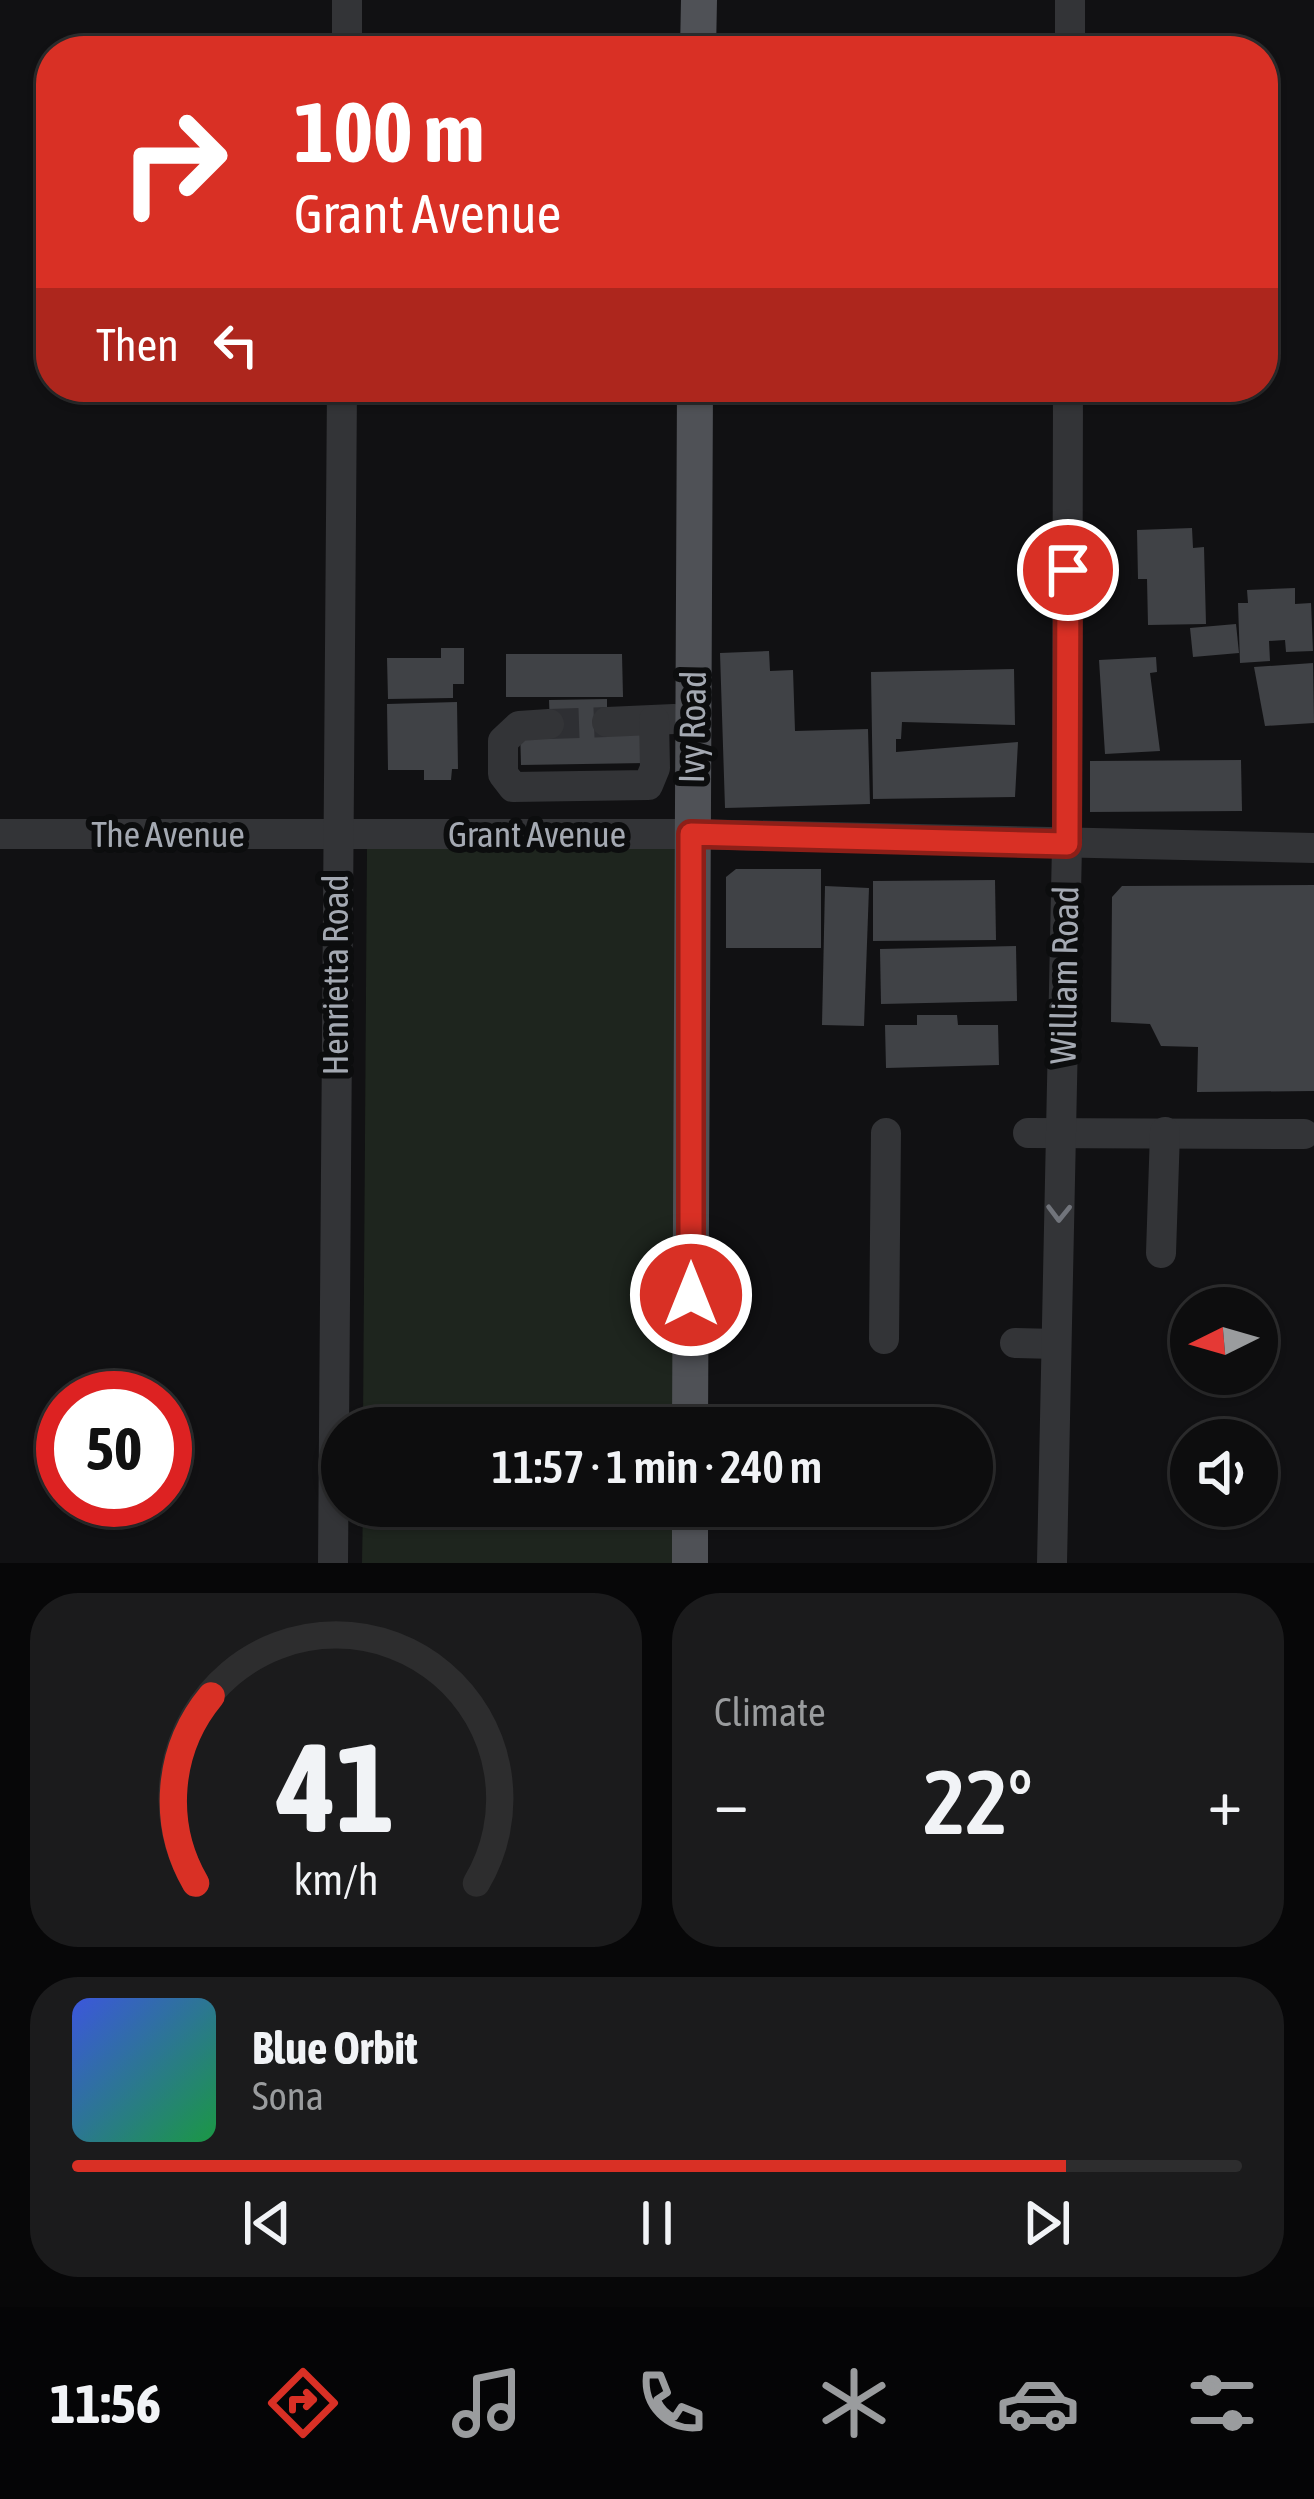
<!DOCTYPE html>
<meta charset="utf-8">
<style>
:root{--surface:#0d0d0e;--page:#1b1b1c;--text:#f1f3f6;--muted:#9a9c9e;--line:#2d2d2e;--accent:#d93025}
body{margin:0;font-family:"Asap Condensed",sans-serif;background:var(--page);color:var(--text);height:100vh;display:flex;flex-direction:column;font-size:45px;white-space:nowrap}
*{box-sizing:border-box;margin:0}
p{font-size:39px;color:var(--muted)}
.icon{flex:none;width:66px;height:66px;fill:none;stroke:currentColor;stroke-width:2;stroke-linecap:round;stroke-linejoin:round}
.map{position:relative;height:1563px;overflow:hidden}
.sheet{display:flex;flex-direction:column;gap:30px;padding:30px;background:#070708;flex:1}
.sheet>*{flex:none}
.banner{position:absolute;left:36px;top:36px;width:1242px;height:366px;border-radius:48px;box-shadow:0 3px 9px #0004,0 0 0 3px var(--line);background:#d93025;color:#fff;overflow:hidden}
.needle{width:78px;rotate:265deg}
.fabs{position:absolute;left:1170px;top:1287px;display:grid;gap:24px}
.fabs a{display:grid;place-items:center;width:108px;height:108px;border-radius:50%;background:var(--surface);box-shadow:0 3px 9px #0004,0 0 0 3px var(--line);font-size:60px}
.speed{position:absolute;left:36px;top:1371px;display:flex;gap:24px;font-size:60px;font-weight:700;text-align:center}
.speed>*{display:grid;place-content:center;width:156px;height:156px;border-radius:50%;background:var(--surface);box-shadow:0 3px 9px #0004,0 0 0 3px var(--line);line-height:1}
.speed .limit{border:18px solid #d22;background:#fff;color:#111}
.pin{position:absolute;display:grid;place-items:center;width:102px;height:102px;color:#fff;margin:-51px;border:6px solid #fff;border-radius:50%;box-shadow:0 3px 12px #0007}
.me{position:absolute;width:132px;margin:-66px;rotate:0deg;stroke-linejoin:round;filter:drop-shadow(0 0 9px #0008)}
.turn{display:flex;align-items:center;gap:42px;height:252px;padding:0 60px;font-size:54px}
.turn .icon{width:156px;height:156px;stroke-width:2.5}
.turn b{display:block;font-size:84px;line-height:102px}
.then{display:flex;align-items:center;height:114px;padding:0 60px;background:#0003;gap:24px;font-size:45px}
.big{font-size:90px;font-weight:600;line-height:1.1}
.sheet .tile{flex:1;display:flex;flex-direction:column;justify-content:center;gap:18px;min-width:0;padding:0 42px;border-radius:48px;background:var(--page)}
.sheet .dial{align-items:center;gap:0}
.dial svg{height:312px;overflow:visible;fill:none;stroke:var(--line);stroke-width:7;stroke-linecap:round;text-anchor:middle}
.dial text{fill:var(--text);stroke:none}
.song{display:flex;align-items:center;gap:36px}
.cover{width:144px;height:144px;border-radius:18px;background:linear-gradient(135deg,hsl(230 70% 55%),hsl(140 70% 35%))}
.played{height:12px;border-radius:6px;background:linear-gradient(90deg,var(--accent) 85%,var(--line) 85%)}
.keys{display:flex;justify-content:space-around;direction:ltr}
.heat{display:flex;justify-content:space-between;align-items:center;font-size:66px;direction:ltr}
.sheet .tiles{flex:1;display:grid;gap:30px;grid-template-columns:1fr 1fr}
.tile:last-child{grid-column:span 2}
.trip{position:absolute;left:321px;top:1407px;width:672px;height:120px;border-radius:60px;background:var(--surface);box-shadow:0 3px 9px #0004,0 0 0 3px var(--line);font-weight:600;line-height:120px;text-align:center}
.tabs{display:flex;height:192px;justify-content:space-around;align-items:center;background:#050506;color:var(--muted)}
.tabs .icon{width:84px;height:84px}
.tabs .on{color:var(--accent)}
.tabs b{font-size:54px;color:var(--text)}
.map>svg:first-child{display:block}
.green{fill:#1e251e}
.building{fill:#404246}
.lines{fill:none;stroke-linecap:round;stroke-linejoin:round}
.minor-tunnel{stroke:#2e2f33;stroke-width:30;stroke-dasharray:30 15;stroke-linecap:butt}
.minor{stroke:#333437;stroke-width:30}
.major{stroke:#4f5156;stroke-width:36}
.oneway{stroke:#71747b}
.route-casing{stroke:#8d1f18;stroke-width:30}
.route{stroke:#d93025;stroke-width:21}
.labels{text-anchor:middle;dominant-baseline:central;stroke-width:12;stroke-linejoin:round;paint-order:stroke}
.street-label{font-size:36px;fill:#a4a9b2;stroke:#0c0d0e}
</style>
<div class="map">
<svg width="1314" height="1563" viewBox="0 0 1314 1563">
<rect width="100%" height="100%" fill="#111113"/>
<g class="green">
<polygon points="678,845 676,1428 363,1428 367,848"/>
<polygon points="363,1506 676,1506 676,1563 362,1563"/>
</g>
<g class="building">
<polygon points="1192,528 1193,548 1204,547 1206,624 1148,625 1147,579 1138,579 1137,530"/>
<polygon points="1295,588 1295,604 1311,603 1313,651 1286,652 1285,640 1269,641 1270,661 1240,663 1238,603 1248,603 1247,590"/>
<polygon points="1236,624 1239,653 1193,657 1190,628"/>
<polygon points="441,648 464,648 464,684 453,684 453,698 388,699 387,658 441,658"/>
<polygon points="769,651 770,671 793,670 795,731 868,729 870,804 725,808 720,653"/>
<polygon points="506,654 622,654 623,697 506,697"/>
<polygon points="1156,657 1157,672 1150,673 1160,751 1105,754 1099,660"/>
<polygon points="1313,663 1314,723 1265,726 1254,667"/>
<polygon points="1014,669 1015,725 902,722 901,739 896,739 896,752 1018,742 1015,797 873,799 871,672"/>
<polygon points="607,699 607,731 646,730 646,763 521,765 520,729 550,729 549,700"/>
<polygon points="457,702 458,769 452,769 451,780 424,780 424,770 388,770 387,704"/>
<polygon points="1241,760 1242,811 1090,812 1090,761"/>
<polygon points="736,869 821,869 821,948 726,948 726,877"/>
<polygon points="995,880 996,940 873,941 873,881"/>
<polygon points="1314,885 1314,1091 1197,1092 1198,1047 1161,1046 1150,1024 1111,1022 1112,897 1122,886"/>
<polygon points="825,886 869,888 864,1026 822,1025"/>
<polygon points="1016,946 1017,1001 881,1004 880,949"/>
<polygon points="917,1015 957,1015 958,1025 998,1025 999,1065 886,1068 885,1025 917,1025"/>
</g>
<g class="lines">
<polyline class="minor-tunnel" points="549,724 607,722"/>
<g class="minor">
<polyline points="347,51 347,0"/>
<polyline points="1070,51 1070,0"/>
<polyline points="607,722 674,719"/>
<polyline points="549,724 519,726 503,741 503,774 513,787 648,785 655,768 654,720"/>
<polyline points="0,834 691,834 1314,848"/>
<polyline points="1028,1133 1304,1134"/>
<polyline points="1161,1253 1165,1132"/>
<polyline points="884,1339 886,1133"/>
<polyline points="1015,1343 1056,1344"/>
<polyline points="333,1563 342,387"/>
<polyline points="1052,1563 1067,845 1068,387"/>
</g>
<g class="major">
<polyline points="698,51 699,0"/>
<polyline points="690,1428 695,387"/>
<polyline points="690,1563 690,1506"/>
</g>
</g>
<defs><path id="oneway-chevron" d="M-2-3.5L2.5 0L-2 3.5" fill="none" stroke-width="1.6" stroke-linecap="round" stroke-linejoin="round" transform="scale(3)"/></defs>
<use class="oneway" href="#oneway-chevron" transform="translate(1059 1213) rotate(91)"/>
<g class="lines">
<g class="route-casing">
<polyline id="route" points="691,1295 691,834 1067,844 1068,570"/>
</g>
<use href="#route" class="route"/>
</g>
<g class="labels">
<g class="street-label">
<text transform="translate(692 727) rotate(-89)">Ivy Road</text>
<text x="168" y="834">The Avenue</text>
<text x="537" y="834">Grant Avenue</text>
<text transform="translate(335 975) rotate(-90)">Henrietta Road</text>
<text transform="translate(1064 975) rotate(-89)">William Road</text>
</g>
</g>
</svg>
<div class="fabs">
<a><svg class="needle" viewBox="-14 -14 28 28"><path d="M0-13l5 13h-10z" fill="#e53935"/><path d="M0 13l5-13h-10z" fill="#9a9c9e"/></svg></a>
<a><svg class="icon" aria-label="sound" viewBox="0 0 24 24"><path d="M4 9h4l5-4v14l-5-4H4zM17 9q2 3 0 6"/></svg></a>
</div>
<div class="speed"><div class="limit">50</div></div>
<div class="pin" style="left:1068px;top:570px;background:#d93025"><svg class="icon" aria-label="arrive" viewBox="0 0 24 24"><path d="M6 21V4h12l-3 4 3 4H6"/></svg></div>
<svg class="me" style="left:691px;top:1295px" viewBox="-20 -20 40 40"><circle r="17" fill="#d93025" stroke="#fff" stroke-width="3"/><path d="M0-11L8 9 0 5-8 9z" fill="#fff"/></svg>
<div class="trip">11:57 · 1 min · 240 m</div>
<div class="banner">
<div class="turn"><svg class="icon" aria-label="right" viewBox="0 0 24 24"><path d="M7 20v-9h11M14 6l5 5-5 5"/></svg><div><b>100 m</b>Grant Avenue</div></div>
<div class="then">Then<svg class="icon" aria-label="left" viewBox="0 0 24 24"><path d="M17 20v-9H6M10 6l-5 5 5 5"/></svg></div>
</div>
</div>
<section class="sheet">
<div class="tiles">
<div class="tile dial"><svg viewBox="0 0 100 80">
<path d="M14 69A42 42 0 1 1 86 69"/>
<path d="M14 69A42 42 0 0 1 18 21" stroke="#d93025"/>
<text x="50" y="56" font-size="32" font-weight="700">41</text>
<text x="50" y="72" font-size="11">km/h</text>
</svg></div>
<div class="tile"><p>Climate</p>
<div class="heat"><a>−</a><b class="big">22°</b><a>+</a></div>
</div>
<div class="tile">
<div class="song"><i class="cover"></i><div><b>Blue Orbit</b><p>Sona</p></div></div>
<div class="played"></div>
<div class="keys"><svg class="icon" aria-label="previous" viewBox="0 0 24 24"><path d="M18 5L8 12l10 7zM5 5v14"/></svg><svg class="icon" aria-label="pause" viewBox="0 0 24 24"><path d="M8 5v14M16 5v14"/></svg><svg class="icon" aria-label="next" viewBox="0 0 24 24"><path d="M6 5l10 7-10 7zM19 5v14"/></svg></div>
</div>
</div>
</section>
<nav class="tabs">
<b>11:56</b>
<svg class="icon on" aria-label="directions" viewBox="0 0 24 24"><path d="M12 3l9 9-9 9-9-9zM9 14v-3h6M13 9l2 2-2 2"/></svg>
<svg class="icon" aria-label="music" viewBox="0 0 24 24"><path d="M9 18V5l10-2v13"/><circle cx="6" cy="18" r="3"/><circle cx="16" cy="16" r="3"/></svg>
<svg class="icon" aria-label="phone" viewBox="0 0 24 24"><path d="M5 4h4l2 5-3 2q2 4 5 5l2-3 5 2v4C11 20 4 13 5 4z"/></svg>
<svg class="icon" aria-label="climate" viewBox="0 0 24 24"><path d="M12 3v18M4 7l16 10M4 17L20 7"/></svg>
<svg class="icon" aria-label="car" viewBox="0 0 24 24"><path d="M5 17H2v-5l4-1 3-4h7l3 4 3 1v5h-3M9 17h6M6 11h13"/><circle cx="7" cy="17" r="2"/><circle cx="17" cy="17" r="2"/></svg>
<svg class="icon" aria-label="filters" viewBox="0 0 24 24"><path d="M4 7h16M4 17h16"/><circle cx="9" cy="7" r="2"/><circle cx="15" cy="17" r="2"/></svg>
</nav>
